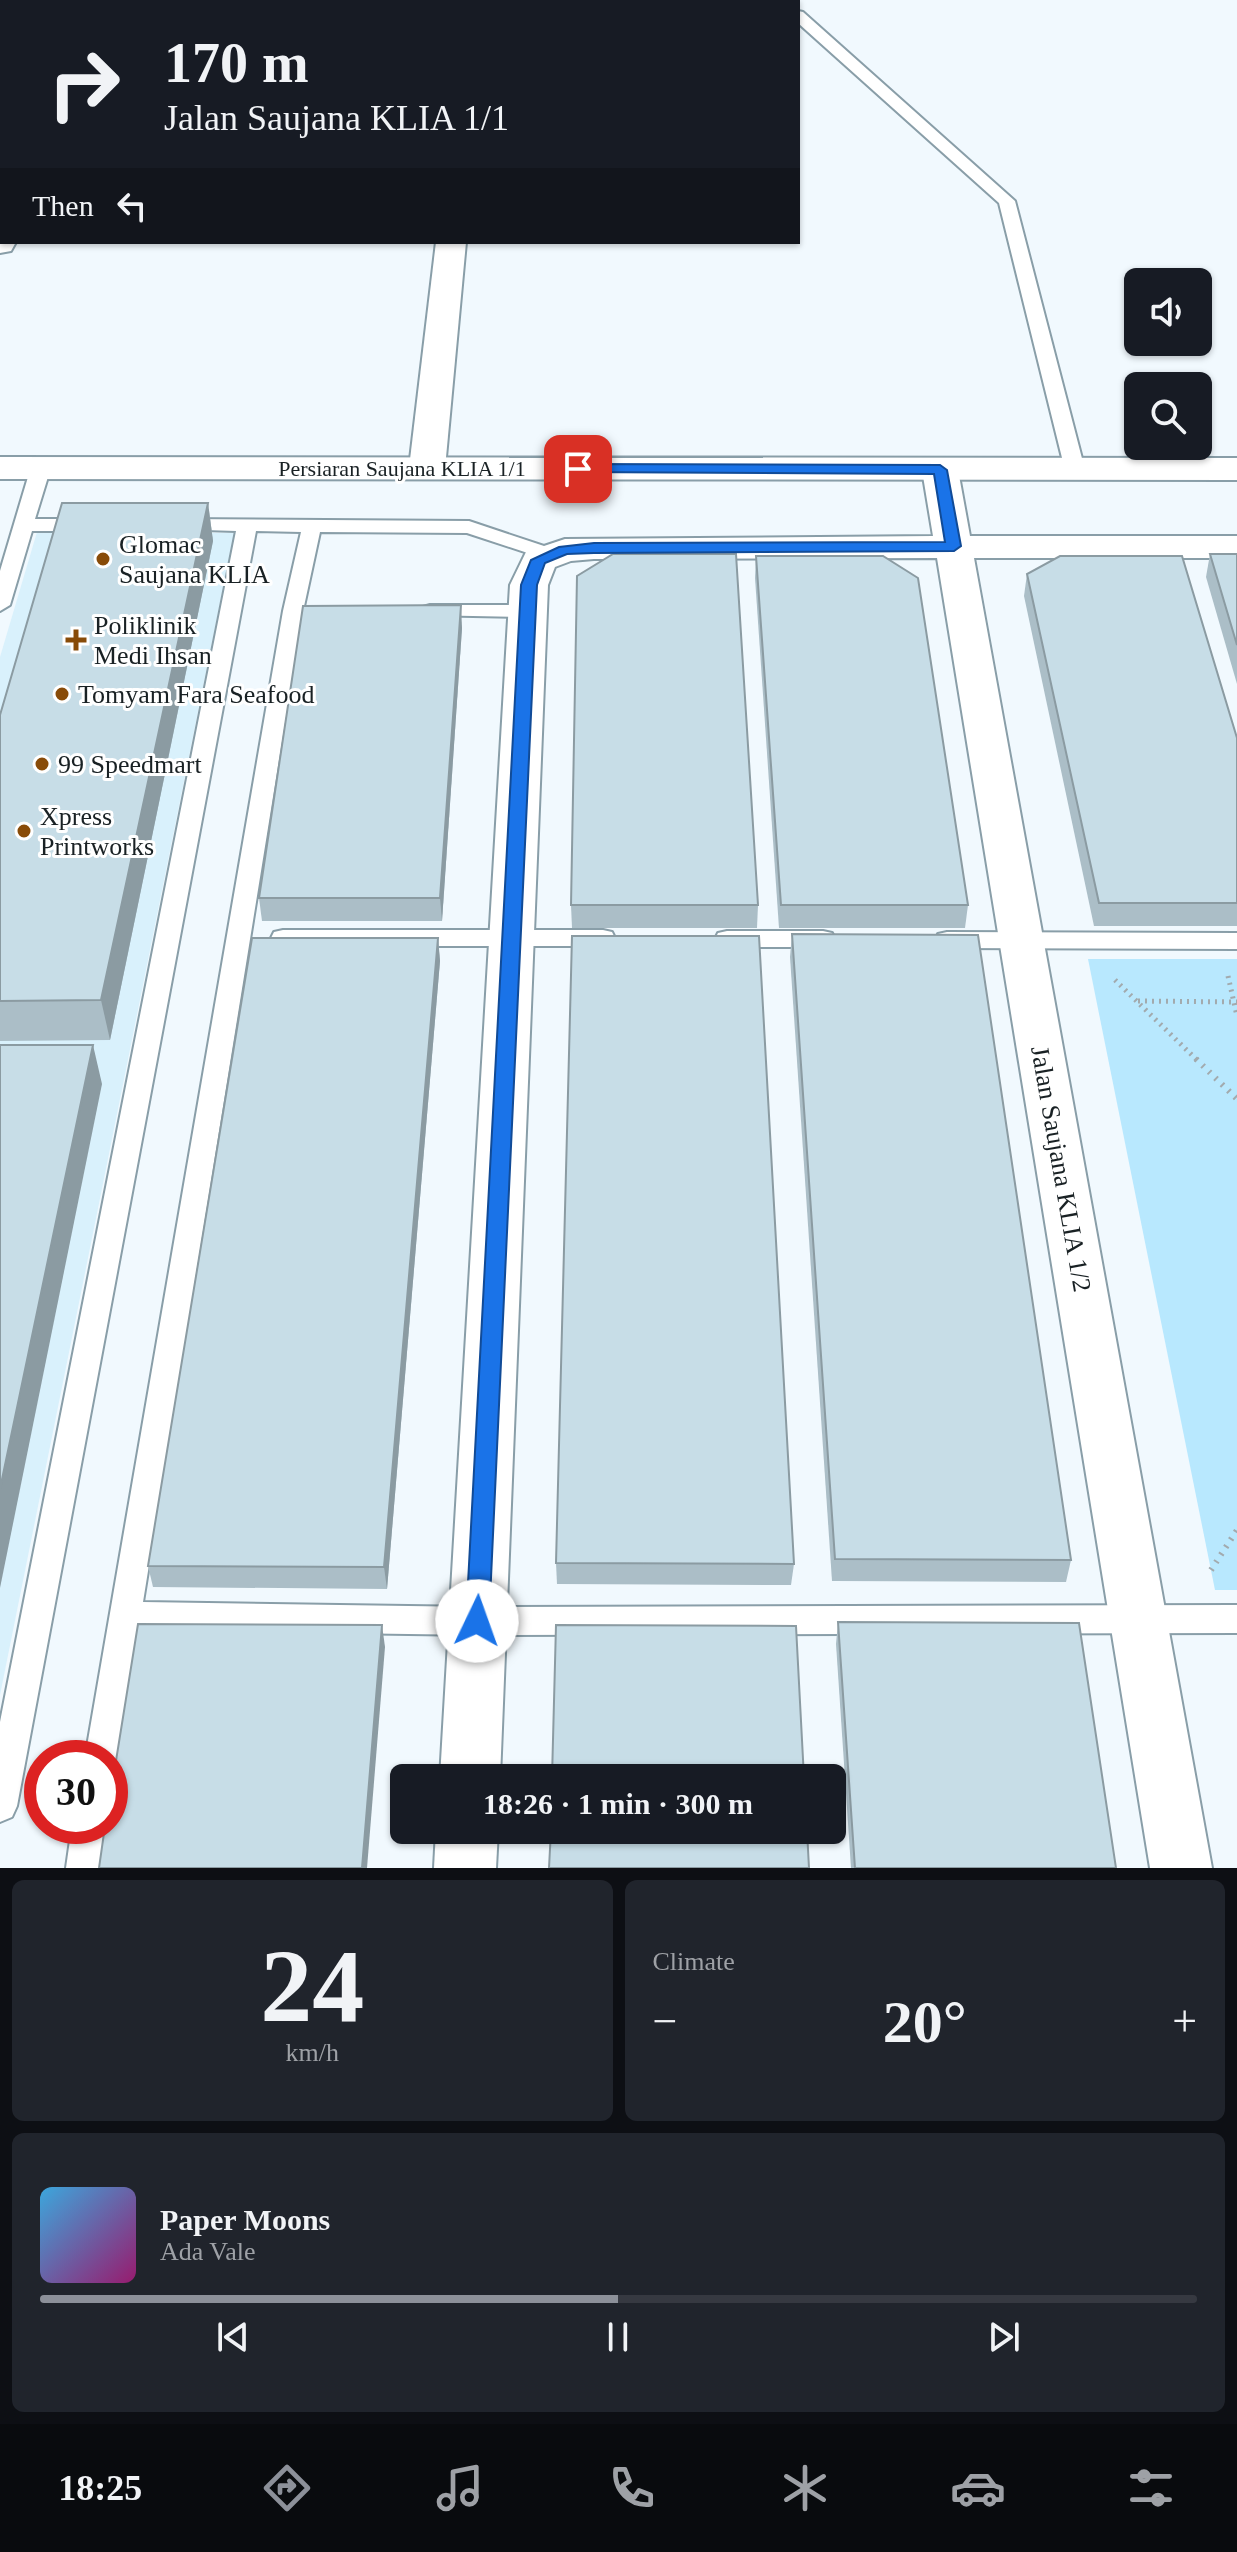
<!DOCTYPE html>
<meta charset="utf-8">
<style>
:root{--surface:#171b24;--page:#20242c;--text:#f1f3f6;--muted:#9ea1a6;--line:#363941;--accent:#8c9099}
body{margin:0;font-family:Georgia,serif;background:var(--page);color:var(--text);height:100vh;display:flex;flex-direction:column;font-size:30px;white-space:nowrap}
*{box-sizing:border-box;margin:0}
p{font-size:26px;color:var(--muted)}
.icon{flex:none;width:44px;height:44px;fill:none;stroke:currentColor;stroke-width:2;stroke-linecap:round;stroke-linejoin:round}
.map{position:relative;height:1868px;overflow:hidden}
.sheet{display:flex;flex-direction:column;gap:12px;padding:12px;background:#0d0f14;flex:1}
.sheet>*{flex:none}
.hud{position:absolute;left:0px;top:0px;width:800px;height:244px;box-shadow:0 2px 6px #0004;background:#171b24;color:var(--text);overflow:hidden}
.fabs{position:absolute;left:1124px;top:268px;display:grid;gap:16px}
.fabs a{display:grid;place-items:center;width:88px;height:88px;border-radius:12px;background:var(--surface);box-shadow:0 2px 6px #0004;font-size:40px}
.speed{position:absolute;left:24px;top:1740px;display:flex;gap:16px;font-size:40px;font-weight:700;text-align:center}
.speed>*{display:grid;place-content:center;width:104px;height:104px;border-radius:50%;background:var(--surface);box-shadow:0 2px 6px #0004;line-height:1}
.speed .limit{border:12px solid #d22;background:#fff;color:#111}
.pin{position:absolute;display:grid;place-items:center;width:68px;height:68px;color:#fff;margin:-34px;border-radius:16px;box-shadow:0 4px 12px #0006}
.me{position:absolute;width:88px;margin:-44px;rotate:3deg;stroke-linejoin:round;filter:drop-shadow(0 0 6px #0008)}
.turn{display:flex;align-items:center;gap:28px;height:168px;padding:0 32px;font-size:36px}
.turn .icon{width:104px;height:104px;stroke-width:2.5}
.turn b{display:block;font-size:56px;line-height:68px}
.then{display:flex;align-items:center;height:76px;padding:0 32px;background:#0003;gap:16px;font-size:30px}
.big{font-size:60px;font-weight:800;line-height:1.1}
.sheet .tile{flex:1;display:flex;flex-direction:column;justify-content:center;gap:12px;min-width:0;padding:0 28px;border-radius:12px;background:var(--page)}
.sheet .dial{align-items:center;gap:0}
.dial b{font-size:104px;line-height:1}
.song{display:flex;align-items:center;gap:24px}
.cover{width:96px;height:96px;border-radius:12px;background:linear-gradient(135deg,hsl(200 70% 55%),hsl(320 70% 35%))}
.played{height:8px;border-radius:4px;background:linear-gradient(90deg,var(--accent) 50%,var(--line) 50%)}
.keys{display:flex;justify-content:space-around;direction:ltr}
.heat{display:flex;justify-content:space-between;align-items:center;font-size:44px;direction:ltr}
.sheet .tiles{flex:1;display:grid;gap:12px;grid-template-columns:1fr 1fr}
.tile:last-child{grid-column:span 2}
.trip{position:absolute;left:390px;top:1764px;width:456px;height:80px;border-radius:12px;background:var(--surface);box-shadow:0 2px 6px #0004;font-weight:800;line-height:80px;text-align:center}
.tab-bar{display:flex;height:128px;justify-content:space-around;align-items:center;background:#090b0e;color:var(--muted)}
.tab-bar .icon{width:56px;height:56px}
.tab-bar .active{color:var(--accent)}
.tab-bar b{font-size:36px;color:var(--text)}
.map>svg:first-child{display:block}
.built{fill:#d9f1fc}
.green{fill:#b8e8fe}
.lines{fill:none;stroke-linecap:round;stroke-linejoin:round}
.service-casing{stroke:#899ea8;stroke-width:4}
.minor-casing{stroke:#899ea8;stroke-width:4}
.tertiary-casing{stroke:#899ea8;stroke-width:4}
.path-far1{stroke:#a2aaae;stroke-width:5;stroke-dasharray:2 5;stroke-linecap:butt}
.path{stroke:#a2aaae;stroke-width:6;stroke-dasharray:2 7;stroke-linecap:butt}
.service{fill:#fff;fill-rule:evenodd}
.minor{fill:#fff;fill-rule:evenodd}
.tertiary{fill:#fff;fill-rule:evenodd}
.wall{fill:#abbec7}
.shaded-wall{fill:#8b9ba2}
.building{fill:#c7dde7;stroke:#8b9ba2;stroke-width:2}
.route{fill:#1a73e8;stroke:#114b97;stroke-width:2}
.poi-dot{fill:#884b08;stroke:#fff;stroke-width:3}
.labels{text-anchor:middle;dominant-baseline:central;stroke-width:6;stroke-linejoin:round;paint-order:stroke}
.far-street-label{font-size:22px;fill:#192124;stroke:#fff}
.poi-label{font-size:26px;fill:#192124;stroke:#fff;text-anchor:start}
.street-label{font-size:26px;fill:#192124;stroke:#fff}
</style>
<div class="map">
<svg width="1237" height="1868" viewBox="0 0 1237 1868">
<rect width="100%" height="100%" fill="#f1f9fe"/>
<polygon class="built" points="37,532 234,533 0,1695 0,657"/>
<polygon class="green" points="1088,959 1237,959 1237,1590 1215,1590"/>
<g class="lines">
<g class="service-casing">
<g id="service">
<rect x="351" y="0" width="14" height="2"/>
<polygon points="435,0 454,0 434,2"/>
<polygon points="774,0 789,0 790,2 775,2"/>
<polygon points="798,11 803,12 1015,201 1085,470 1082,474 1075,476 1065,470 999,203 798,23"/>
<polygon points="41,461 51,467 35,519 86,519 96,525 86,531 32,531 10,605 0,611 0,571 31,467"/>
<polygon points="179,519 469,521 559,551 562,555 552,561 467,533 320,532 303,611 143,1602 477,1607 1237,1605 1237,1633 477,1635 138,1630 117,1758 110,1770 110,1758 85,1758 283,611 301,532 256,531 17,1806 12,1817 0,1822 0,1722 236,531 172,529 169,525 172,521"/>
<polygon points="430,605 528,605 538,611 528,617 423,615 420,611 423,607"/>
<polygon points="283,930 603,930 612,932 615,938 612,944 603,946 283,946 274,944 271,938 274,932"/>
<polygon points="727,931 823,931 832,933 835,939 832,945 823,947 727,947 718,945 715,939 718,933"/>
<polygon points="947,932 1237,933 1237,949 947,948 938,946 935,940 938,934"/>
<polygon points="72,1826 106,1826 100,1868 66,1868"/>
</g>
</g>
<g class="minor-casing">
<g id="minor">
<rect x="174" y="0" width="26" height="2"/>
<rect x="0" y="118" width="2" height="18"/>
<polygon points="436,242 466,242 445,468 439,475 427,479 415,475 409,468"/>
<polygon points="940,459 952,463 958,470 970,536 1237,536 1237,558 974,558 1212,1868 1150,1868 937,558 594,559 571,561 555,567 548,585 500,1778 440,1778 510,585 526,552 565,539 933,536 922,470 928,463"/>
<polygon points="436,1830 498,1830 496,1868 434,1868"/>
</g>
</g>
<g class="tertiary-casing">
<g id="tertiary">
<polygon points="0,60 2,60 0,80"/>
<polygon points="0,229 2,242 16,242 11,251 0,253"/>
<polygon points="0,457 1237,458 1237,480 0,479"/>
</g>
</g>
<g class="path-far1">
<polyline points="1228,976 1237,1016"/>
<polyline points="1115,980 1198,1061"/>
<polyline points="1138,1001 1237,1002"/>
</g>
<g class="path">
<polyline points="1196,1059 1237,1099"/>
<polyline points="1211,1570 1237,1530"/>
</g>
<use href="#service" class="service"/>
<use href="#minor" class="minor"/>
<use href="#tertiary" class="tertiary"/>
</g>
<g class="wall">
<polygon points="208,503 213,541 110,1040 0,1041 0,715"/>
<polygon points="1210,554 1237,554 1237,684 1206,577"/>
<polygon points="756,556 968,905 965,928 779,928 755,578"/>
<polygon points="1027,574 1237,738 1237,926 1094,926 1024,596"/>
<polygon points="462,628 442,921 262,921 259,898"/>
<polygon points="571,905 758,905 757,928 572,928"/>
<polygon points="792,934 1071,1560 1066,1582 832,1581 790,957"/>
<polygon points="438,938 440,961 387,1589 153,1587 148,1566"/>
<polygon points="556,1563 794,1564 791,1585 557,1584"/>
<polygon points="838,1622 1116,1868 851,1868 836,1644"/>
</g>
<g class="shaded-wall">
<polygon points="325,0 337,0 336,2 325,2"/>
<polygon points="208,503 213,541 110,1040 101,1000"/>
<polygon points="461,605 462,628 442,921 440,898"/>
<polygon points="438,938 440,961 387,1589 384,1567"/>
<polygon points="93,1045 102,1084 0,1588 0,1489"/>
<polygon points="382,1625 385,1647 367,1868 362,1868"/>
</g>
<g class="building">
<polygon points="212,0 325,0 325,2 211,2"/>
<polygon points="62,503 208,503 101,1000 0,1001 0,715"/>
<polygon points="613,554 736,554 758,905 571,905 577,576"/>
<polygon points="1210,554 1237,554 1237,645"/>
<polygon points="756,556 883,556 918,578 968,905 781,905"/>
<polygon points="1060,556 1182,556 1237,738 1237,903 1099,903 1027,574"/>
<polygon points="461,605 440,898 259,898 303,606"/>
<polygon points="792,934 978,935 1071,1560 835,1559"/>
<polygon points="572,936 759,936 794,1564 556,1563"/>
<polygon points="252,938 438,938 384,1567 148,1566"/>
<polygon points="0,1045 93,1045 0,1489"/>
<polygon points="838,1622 1079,1623 1116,1868 855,1868"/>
<polygon points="138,1624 382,1625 362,1868 99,1868 105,1826 110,1826 110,1798"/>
<polygon points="556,1625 796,1626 804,1778 552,1778"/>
<polygon points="551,1830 807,1830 809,1868 549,1868"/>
</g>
<polygon class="route" points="578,464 940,465 947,470 961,546 954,551 594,553 567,554 545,563 537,585 489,1621 486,1628 477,1631 469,1628 466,1621 521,585 531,560 559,547 594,543 945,542 934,474 573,472 571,469"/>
<g class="poi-dot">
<circle cx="103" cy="559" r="8"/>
<path d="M72 628h8v8h8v8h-8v8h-8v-8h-8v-8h8z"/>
<circle cx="62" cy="694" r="8"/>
<circle cx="42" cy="764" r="8"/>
<circle cx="24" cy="831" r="8"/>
</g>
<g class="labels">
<g class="far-street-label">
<text x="402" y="468">Persiaran Saujana KLIA 1/1</text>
</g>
<g class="poi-label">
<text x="119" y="544">Glomac<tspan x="119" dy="30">Saujana KLIA</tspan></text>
<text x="94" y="625">Poliklinik<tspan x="94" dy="30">Medi Ihsan</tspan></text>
<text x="78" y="694">Tomyam Fara Seafood</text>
<text x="58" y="764">99 Speedmart</text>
<text x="40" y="816">Xpress<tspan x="40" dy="30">Printworks</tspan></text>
</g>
<g class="street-label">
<text transform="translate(1061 1169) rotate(80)">Jalan Saujana KLIA 1/2</text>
</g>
</g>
</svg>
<div class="fabs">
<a><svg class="icon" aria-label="sound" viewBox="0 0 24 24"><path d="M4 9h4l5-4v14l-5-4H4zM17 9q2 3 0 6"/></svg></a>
<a><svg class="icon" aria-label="search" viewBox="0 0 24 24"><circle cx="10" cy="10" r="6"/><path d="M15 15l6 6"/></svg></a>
</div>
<div class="speed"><div class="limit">30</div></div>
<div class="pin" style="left:578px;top:469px;background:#d93025"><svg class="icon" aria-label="arrive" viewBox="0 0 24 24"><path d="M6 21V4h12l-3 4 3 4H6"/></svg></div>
<svg class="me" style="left:477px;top:1621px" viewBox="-20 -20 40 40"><circle r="19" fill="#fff"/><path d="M0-13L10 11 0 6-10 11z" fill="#1a73e8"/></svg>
<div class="trip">18:26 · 1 min · 300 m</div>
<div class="hud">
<div class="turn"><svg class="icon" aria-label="right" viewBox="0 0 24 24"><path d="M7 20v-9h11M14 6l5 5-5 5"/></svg><div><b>170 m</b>Jalan Saujana KLIA 1/1</div></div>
<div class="then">Then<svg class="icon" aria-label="left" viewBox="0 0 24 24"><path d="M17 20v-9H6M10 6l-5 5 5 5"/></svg></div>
</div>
</div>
<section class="sheet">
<div class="tiles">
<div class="tile dial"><b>24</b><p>km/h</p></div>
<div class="tile"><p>Climate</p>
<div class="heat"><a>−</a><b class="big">20°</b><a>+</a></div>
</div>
<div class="tile">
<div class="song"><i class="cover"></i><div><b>Paper Moons</b><p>Ada Vale</p></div></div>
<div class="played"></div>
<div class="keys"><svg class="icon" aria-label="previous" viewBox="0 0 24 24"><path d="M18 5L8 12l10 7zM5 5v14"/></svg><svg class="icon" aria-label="pause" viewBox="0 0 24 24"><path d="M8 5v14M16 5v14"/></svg><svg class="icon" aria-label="next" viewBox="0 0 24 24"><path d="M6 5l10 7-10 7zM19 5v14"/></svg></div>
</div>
</div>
</section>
<nav class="tab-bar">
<b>18:25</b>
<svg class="icon active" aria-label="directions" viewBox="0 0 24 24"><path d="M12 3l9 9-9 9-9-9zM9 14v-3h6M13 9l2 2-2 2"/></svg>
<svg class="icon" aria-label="music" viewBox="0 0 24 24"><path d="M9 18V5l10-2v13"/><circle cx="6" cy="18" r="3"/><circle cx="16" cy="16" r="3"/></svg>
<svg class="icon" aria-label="phone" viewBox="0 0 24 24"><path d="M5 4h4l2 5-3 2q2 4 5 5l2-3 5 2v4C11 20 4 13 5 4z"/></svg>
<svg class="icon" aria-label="climate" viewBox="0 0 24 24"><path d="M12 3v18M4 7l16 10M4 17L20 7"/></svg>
<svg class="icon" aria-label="car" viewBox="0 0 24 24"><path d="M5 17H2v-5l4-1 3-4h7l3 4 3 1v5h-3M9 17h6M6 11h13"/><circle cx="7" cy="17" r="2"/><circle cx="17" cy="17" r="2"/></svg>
<svg class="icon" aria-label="filters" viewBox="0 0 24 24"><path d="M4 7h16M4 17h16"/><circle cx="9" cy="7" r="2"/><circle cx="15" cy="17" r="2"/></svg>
</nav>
